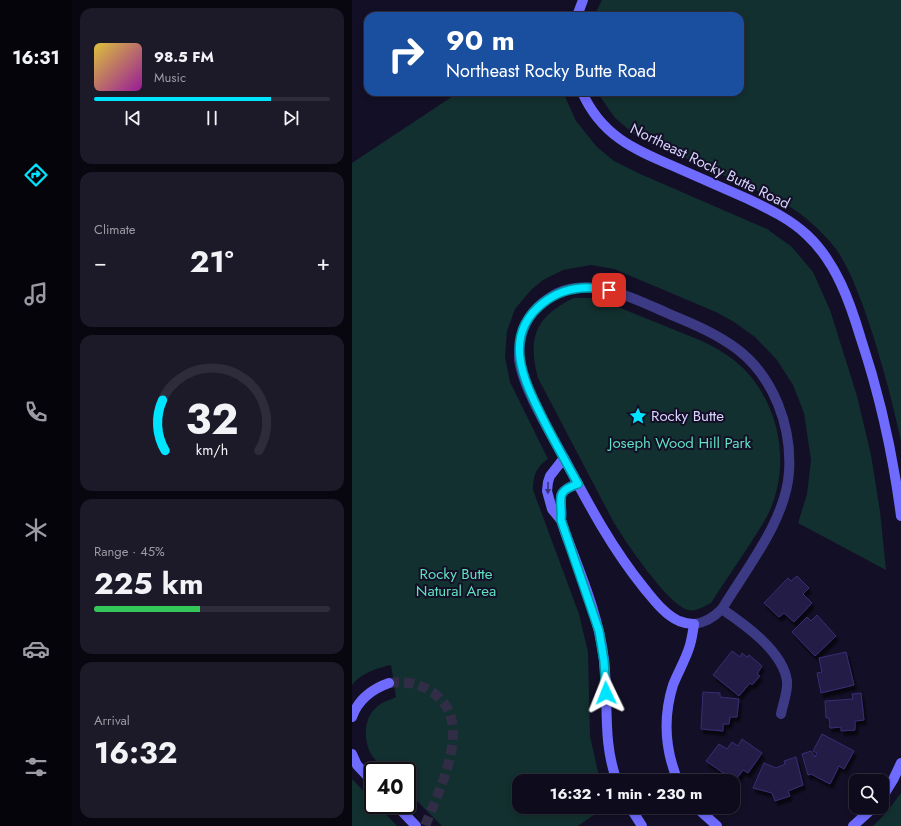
<!DOCTYPE html>
<meta charset="utf-8">
<style>
:root{--surface:#0e0b1c;--page:#1c1929;--text:#f1f3f6;--muted:#9b9ba3;--line:#2e2b3b;--accent:#00e5ff}
body{margin:0;font-family:Jost,sans-serif;background:var(--page);color:var(--text);height:100vh;display:flex;flex-direction:column;font-size:15px;white-space:nowrap}
*{box-sizing:border-box;margin:0}
p{font-size:13px;color:var(--muted)}
.icon{flex:none;width:22px;height:22px;fill:none;stroke:currentColor;stroke-width:2;stroke-linecap:round;stroke-linejoin:round}
.map{position:relative;flex:1;overflow:hidden}
.panel{display:flex;flex-direction:column;gap:8px;padding:8px;background:#08060f;width:280px}
.panel>*{flex:none}
.hud{position:absolute;left:12px;top:12px;width:380px;height:84px;border-radius:12px;box-shadow:0 2px 6px #0003,0 0 0 1px var(--line);background:#1a4fa0;color:#fff;overflow:hidden}
.buttons{position:absolute;left:497px;top:774px;display:grid;gap:8px}
.buttons a{display:grid;place-items:center;width:40px;height:40px;border-radius:8px;background:var(--surface);box-shadow:0 2px 6px #0003,0 0 0 1px var(--line);font-size:20px}
.speed{position:absolute;left:12px;top:762px;display:flex;gap:8px;font-size:20px;font-weight:700;text-align:center}
.speed>*{display:grid;place-content:center;width:52px;height:52px;border-radius:50%;background:var(--surface);box-shadow:0 2px 6px #0003,0 0 0 1px var(--line);line-height:1}
.speed .limit{border:2px solid #111;border-radius:6px;background:#fff;color:#111}
.pin{position:absolute;display:grid;place-items:center;width:34px;height:34px;color:#fff;margin:-17px;border-radius:8px;box-shadow:0 2px 6px #0006}
.me{position:absolute;width:44px;margin:-22px;rotate:358deg;stroke-linejoin:round;filter:drop-shadow(0 0 3px #0008)}
.turn{display:flex;align-items:center;gap:14px;height:84px;padding:0 16px;font-size:18px}
.turn .icon{width:52px;height:52px;stroke-width:2.5}
.turn b{display:block;font-size:28px;line-height:34px}
.big{font-size:30px;font-weight:700;line-height:1.1}
.panel .widget{flex:1;display:flex;flex-direction:column;justify-content:center;gap:6px;min-width:0;padding:0 14px;border-radius:12px;background:var(--page)}
.panel .dial{align-items:center;gap:0}
.dial svg{height:104px;overflow:visible;fill:none;stroke:var(--line);stroke-width:7;stroke-linecap:round;text-anchor:middle}
.dial text{fill:var(--text);stroke:none}
.song{display:flex;align-items:center;gap:12px}
.cover{width:48px;height:48px;border-radius:6px;background:linear-gradient(135deg,hsl(50 70% 55%),hsl(300 70% 35%))}
.played{height:4px;border-radius:2px;background:linear-gradient(90deg,var(--accent) 75%,var(--line) 75%)}
.keys{display:flex;justify-content:space-around;direction:ltr}
.heat{display:flex;justify-content:space-between;align-items:center;font-size:22px;direction:ltr}
.charge{height:6px;border-radius:3px;background:linear-gradient(90deg,#34c759 45%,var(--line) 0)}
.trip{position:absolute;left:160px;top:774px;width:228px;height:40px;border-radius:12px;background:var(--surface);box-shadow:0 2px 6px #0003,0 0 0 1px var(--line);font-weight:700;line-height:40px;text-align:center}
main{display:flex;flex:1;min-height:0}
.menu{display:flex;flex-direction:column;width:72px;justify-content:space-around;align-items:center;background:#06040b;color:var(--muted)}
.menu .icon{width:28px;height:28px}
.menu .selected{color:var(--accent)}
.menu b{font-size:18px;color:var(--text)}
.map>svg:first-child{display:block}
.green{fill:#12302f}
.building{fill:#241b47;stroke:#3b2d73;filter:url(#shadow)}
.lines{fill:none;stroke-linecap:round;stroke-linejoin:round}
.secondary-tunnel{stroke:#312d47;stroke-width:10;stroke-dasharray:10 5;stroke-linecap:butt}
.street{stroke:#3d3a85;stroke-width:10}
.secondary{stroke:#6f6bff;stroke-width:10}
.oneway{fill:#38347d}
.route-casing{stroke:#0095a6;stroke-width:10}
.route{stroke:#00e5ff;stroke-width:7}
.labels{text-anchor:middle;dominant-baseline:central;stroke-width:4;stroke-linejoin:round;paint-order:stroke}
.street-label{font-size:15px;fill:#d9d4ff;stroke:#130f26}
.poi-label{font-size:15px;fill:#d9d4ff;stroke:#130f26;text-anchor:start}
.park-label{font-size:15px;fill:#5fe0c0;stroke:#130f26}
</style>
<main>
<nav class="menu">
<b>16:31</b>
<svg class="icon selected" aria-label="directions" viewBox="0 0 24 24"><path d="M12 3l9 9-9 9-9-9zM9 14v-3h6M13 9l2 2-2 2"/></svg>
<svg class="icon" aria-label="music" viewBox="0 0 24 24"><path d="M9 18V5l10-2v13"/><circle cx="6" cy="18" r="3"/><circle cx="16" cy="16" r="3"/></svg>
<svg class="icon" aria-label="phone" viewBox="0 0 24 24"><path d="M5 4h4l2 5-3 2q2 4 5 5l2-3 5 2v4C11 20 4 13 5 4z"/></svg>
<svg class="icon" aria-label="climate" viewBox="0 0 24 24"><path d="M12 3v18M4 7l16 10M4 17L20 7"/></svg>
<svg class="icon" aria-label="car" viewBox="0 0 24 24"><path d="M5 17H2v-5l4-1 3-4h7l3 4 3 1v5h-3M9 17h6M6 11h13"/><circle cx="7" cy="17" r="2"/><circle cx="17" cy="17" r="2"/></svg>
<svg class="icon" aria-label="filters" viewBox="0 0 24 24"><path d="M4 7h16M4 17h16"/><circle cx="9" cy="7" r="2"/><circle cx="15" cy="17" r="2"/></svg>
</nav>
<section class="panel">
<div class="widget">
<div class="song"><i class="cover"></i><div><b>98.5 FM</b><p>Music</p></div></div>
<div class="played"></div>
<div class="keys"><svg class="icon" aria-label="previous" viewBox="0 0 24 24"><path d="M18 5L8 12l10 7zM5 5v14"/></svg><svg class="icon" aria-label="pause" viewBox="0 0 24 24"><path d="M8 5v14M16 5v14"/></svg><svg class="icon" aria-label="next" viewBox="0 0 24 24"><path d="M6 5l10 7-10 7zM19 5v14"/></svg></div>
</div>
<div class="widget"><p>Climate</p>
<div class="heat"><a>−</a><b class="big">21°</b><a>+</a></div>
</div>
<div class="widget dial"><svg viewBox="0 0 100 80">
<path d="M14 69A42 42 0 1 1 86 69"/>
<path d="M14 69A42 42 0 0 1 12 30" stroke="#00e5ff"/>
<text x="50" y="56" font-size="32" font-weight="700">32</text>
<text x="50" y="72" font-size="11">km/h</text>
</svg></div>
<div class="widget"><p>Range · 45%</p><b class="big">225 km</b><div class="charge"></div></div>
<div class="widget"><p>Arrival</p><b class="big">16:32</b></div>
</section>
<div class="map">
<svg width="549" height="826" viewBox="0 0 549 826">
<defs>
<filter id="shadow"><feDropShadow dx="2.5" dy="4.5" stdDeviation="1" flood-color="#0009"/></filter>
</defs>
<rect width="100%" height="100%" fill="#130f26"/>
<g class="green">
<path d="M250 0H549V441C539 396 527 350 511 306 504 287 496 266 484 249 469 230 452 215 432 203L283 135 263 118 247 95 246 92H388V16H242Z"/>
<path d="M107 92H211L224 121 245 147 262 161 286 173 415 229 440 247 461 272 478 310 505 396 519 455 528 511 534 570 446 523 455 494 459 460 452 413 441 385 425 360 403 337 382 322 364 312 262 269 239 265 211 270 191 280 179 290 163 309 155 331 153 357 158 382 196 459C184 467 181 476 181 490L227 614 236 652 238 736 248 781H167V807H253L226 826H90L55 791V771H34C28 765 20 758 17 750 11 734 13 715 27 705 32 701 39 700 44 697L39 665C25 668 9 673 0 685V163Z"/>
<path d="M222 298H239L251 301 350 341C365 348 380 357 392 369 427 405 438 461 419 508 413 522 404 534 396 547 384 565 371 584 359 603 353 606 344 612 336 610 316 605 272 540 261 521L186 378C175 337 184 316 222 298Z"/>
<polygon points="0,779 21,801 21,805 25,805 45,826 0,826"/>
<polygon points="549,793 549,826 521,826 533,814"/>
</g>
<g class="building">
<polygon points="445,576 457,588 451,594 460,603 442,622 432,613 427,617 412,603 436,578 439,581"/>
<polygon points="465,615 484,636 463,656 440,632 455,617 459,621"/>
<polygon points="380,651 388,657 390,653 395,657 397,655 410,666 405,674 408,676 400,685 398,683 387,696 361,675"/>
<polygon points="494,652 502,685 469,693 465,673 470,672 467,658"/>
<polygon points="351,692 368,693 368,697 387,699 385,717 378,717 377,724 371,724 371,731 349,729"/>
<polygon points="509,693 512,720 503,721 503,730 489,731 489,727 478,728 477,718 474,718 473,701 501,699 500,694"/>
<polygon points="470,734 502,751 492,769 487,766 478,784 459,774 456,775 450,754 459,751 463,757 465,753 461,751"/>
<polygon points="390,739 410,753 396,773 391,770 383,781 354,761 367,744 375,749 380,742 386,746"/>
<polygon points="444,757 451,785 436,791 438,796 423,801 420,793 401,788 412,763 424,768 433,764 432,761"/>
</g>
<g class="lines">
<path class="secondary-tunnel" d="M37 683C53 681 66 683 80 692 124 720 87 790 73 826"/>
<g class="street">
<path d="M212 458C198 432 171 389 167 360 166 343 171 325 181 312 187 304 196 298 205 293 242 277 281 298 315 313 339 323 364 333 385 349 422 377 440 427 437 472 434 520 394 569 370 609 362 617 354 623 342 624"/>
<path d="M370 609C392 624 431 651 435 681 436 692 431 703 429 714"/>
</g>
<g class="secondary">
<polyline points="225,16 231,0"/>
<path d="M230 92C249 135 281 149 321 166 346 177 371 188 396 199 417 209 438 219 455 235 484 262 498 302 509 339 528 396 541 455 549 516"/>
<path d="M209 520C211 499 201 492 226 484"/>
<path d="M0 717C6 700 20 689 37 683"/>
<polyline points="0,754 5,765 21,782"/>
<path d="M265 781C250 742 257 701 252 660 247 616 228 573 213 532L209 520 200 509 195 491 196 482 198 476 212 458C237 505 259 547 292 588 302 600 313 615 327 621 332 623 337 624 342 624 341 631 340 638 338 645 334 659 326 672 321 685 311 717 313 750 326 781"/>
<polyline points="530,798 541,780 549,763"/>
<polyline points="44,805 64,826"/>
<polyline points="278,807 290,826"/>
<polyline points="344,807 365,826"/>
<polyline points="501,826 522,807"/>
</g>
</g>
<defs><path id="oneway-solid" d="M-6-.8H1V-3.2L6.5 0L1 3.2V.8H-6Z"/></defs>
<use class="oneway" href="#oneway-solid" transform="translate(196 488) rotate(91)"/>
<g class="lines">
<g class="route-casing">
<path id="route" d="M254 693 252 661 247 631 209 520C211 499 201 492 226 484 214 462 202 441 191 419 172 381 149 336 191 303 211 287 233 285 257 290"/>
</g>
<use href="#route" class="route"/>
</g>
<defs>
<g id="sight-bare" transform="scale(1.38)"><path d="M0-6L1.8-2.2L6-1.7L2.9 1.2L3.7 5.4L0 3.3L-3.7 5.4L-2.9 1.2L-6-1.7L-1.8-2.2Z" fill="#00e5ff" stroke="#130f26" stroke-width="2.5" paint-order="stroke"/></g>
</defs>
<g fill-rule="evenodd">
<use href="#sight-bare" x="286" y="416"/>
</g>
<g class="labels">
<g class="street-label">
<text transform="translate(358 166) rotate(26)">Northeast Rocky Butte Road</text>
</g>
<g class="poi-label">
<text x="299" y="416">Rocky Butte</text>
</g>
<g class="park-label">
<text x="328" y="443">Joseph Wood Hill Park</text>
<text x="104" y="574">Rocky Butte<tspan x="104" dy="17">Natural Area</tspan></text>
</g>
</g>
</svg>
<div class="buttons">
<a><svg class="icon" aria-label="search" viewBox="0 0 24 24"><circle cx="10" cy="10" r="6"/><path d="M15 15l6 6"/></svg></a>
</div>
<div class="speed"><div class="limit">40</div></div>
<div class="pin" style="left:257px;top:290px;background:#d93025"><svg class="icon" aria-label="arrive" viewBox="0 0 24 24"><path d="M6 21V4h12l-3 4 3 4H6"/></svg></div>
<svg class="me" style="left:254px;top:693px" viewBox="-20 -20 40 40"><path d="M0-17L14 15 0 8-14 15z" fill="#00e5ff" stroke="#fff" stroke-width="4"/></svg>
<div class="trip">16:32 · 1 min · 230 m</div>
<div class="hud">
<div class="turn"><svg class="icon" aria-label="right" viewBox="0 0 24 24"><path d="M7 20v-9h11M14 6l5 5-5 5"/></svg><div><b>90 m</b>Northeast Rocky Butte Road</div></div>
</div>
</div>
</main>
